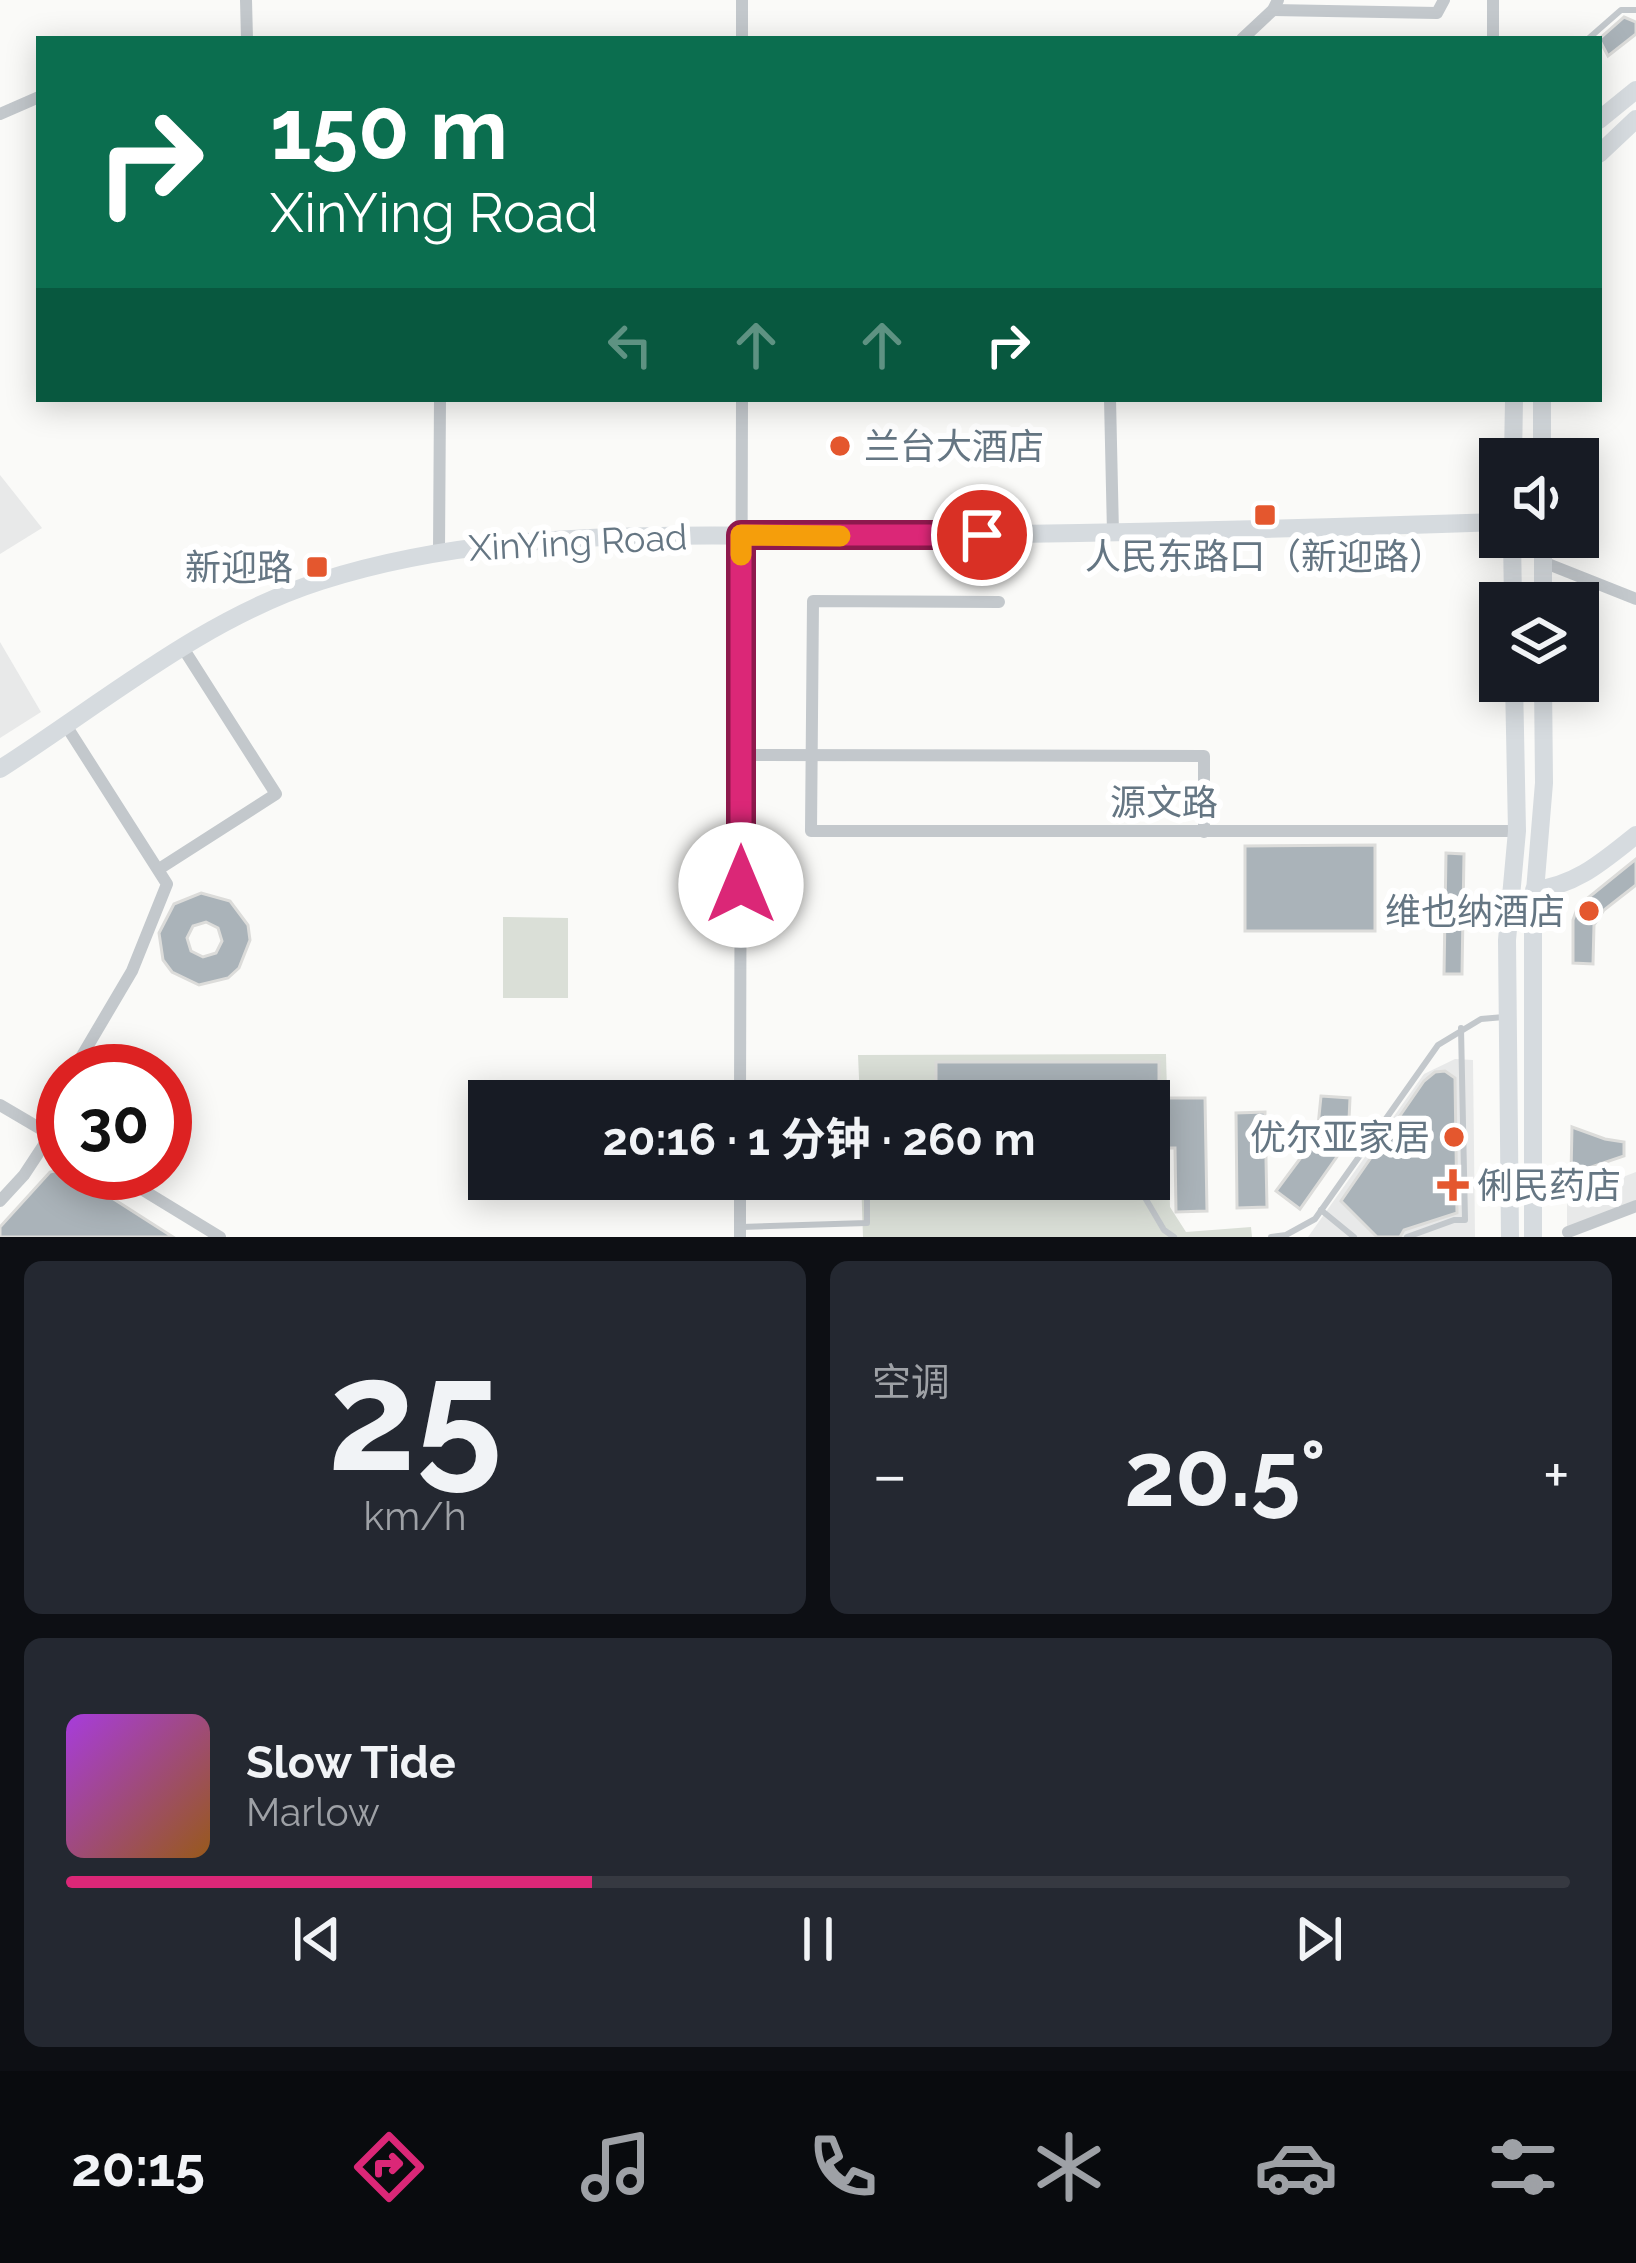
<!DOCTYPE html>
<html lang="zh">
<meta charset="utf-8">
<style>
:root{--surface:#171b24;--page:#242831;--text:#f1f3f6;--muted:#9ea1a6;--line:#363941;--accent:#db2777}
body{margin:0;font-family:Raleway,"Noto Sans SC",sans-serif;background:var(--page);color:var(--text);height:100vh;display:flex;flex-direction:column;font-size:45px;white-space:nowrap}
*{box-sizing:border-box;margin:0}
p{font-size:39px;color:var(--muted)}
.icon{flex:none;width:66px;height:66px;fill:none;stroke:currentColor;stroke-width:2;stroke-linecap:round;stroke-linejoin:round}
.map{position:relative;height:1237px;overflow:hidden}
.side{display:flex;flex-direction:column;gap:24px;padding:24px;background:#0d0f14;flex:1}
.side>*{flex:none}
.hud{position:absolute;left:36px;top:36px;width:1566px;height:366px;border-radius:0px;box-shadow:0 6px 30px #0003;background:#0b6e4f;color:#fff;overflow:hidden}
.tools{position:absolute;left:1479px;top:438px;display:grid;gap:24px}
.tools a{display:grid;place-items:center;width:120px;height:120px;border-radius:0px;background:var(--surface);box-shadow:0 6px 30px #0003;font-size:60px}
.speed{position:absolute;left:36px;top:1044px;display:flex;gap:24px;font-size:60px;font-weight:700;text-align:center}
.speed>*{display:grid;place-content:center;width:156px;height:156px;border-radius:50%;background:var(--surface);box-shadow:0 6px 30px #0003;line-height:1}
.speed .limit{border:18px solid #d22;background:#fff;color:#111}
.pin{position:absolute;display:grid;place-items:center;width:102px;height:102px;color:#fff;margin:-51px;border:6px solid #fff;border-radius:50%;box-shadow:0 3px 12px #0007}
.me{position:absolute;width:132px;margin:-66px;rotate:0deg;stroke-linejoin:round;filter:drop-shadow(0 0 9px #0008)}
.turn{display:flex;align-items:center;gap:42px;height:252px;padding:0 36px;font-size:54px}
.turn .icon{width:156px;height:156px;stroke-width:2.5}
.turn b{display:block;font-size:84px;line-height:102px}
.lanes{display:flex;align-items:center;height:114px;padding:0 36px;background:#0003;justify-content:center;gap:60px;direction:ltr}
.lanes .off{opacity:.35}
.big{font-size:90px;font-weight:700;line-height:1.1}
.side .tile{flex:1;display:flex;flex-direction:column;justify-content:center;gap:18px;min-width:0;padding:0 42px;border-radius:18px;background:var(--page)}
.side .dial{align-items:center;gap:0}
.dial b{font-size:156px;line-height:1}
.song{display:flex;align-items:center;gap:36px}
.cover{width:144px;height:144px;border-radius:18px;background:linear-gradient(135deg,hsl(280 70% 55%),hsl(30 70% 35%))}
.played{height:12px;border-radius:6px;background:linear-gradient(90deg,var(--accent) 35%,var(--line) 35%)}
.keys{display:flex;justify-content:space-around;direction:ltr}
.heat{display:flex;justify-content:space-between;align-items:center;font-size:66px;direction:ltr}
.side .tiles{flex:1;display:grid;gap:24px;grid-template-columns:1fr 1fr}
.tile:last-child{grid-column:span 2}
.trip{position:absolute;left:468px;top:1080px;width:702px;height:120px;border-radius:0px;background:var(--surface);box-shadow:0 6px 30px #0003;font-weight:700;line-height:120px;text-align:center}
.tabs{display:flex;height:192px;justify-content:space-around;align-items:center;background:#090b0e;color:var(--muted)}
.tabs .icon{width:84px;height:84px}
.tabs .current{color:var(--accent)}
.tabs b{font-size:54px;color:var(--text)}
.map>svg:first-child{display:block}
.built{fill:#e8e9e9}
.green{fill:#dadfd7}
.building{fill:#aab3b9;stroke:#dcdcda;stroke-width:3;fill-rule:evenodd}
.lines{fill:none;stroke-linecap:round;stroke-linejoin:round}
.lane{stroke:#c3c8cc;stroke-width:6}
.street{stroke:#c3c8cc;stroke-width:12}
.secondary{stroke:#d6dbdf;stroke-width:18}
.primary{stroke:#d6dbdf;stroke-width:18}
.route-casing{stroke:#8e194d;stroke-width:30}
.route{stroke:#db2777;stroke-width:21}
.slow{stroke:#f59e0b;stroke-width:21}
.poi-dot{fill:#e4572e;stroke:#fff;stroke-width:4.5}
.labels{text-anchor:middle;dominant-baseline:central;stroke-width:12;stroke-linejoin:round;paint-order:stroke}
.poi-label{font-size:36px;fill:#657683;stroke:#fff;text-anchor:end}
.street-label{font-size:36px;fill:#657683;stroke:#fff}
</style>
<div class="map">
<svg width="1636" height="1237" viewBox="0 0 1636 1237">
<rect width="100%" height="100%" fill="#fafaf8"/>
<g class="built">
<polygon points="0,475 42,528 0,554"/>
<polygon points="0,642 41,712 0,738"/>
<polygon points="1455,1059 1473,1060 1475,1237 1308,1237 1424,1074"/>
<polygon points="1636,1172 1636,1211 1567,1237 1567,1198"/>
</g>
<g class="green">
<polygon points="503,917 568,918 568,998 503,998"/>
<polygon points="1166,1054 1170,1207 1186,1232 1251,1227 1252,1237 863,1237 861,1179 1149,1179 1149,1101 860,1101 858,1055"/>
</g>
<g class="building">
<polygon points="1624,17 1636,22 1636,34 1608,56 1599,39"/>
<polygon points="1375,845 1375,931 1245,931 1245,846"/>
<polygon points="1446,853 1464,854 1462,974 1444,974"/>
<polygon points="1636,859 1636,885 1604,910 1594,925 1593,964 1573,963 1573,920 1578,906"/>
<path d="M201 893 230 901 248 925 250 940 239 968 228 978 199 985 172 972 163 960 159 933 174 904ZM206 922 218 928 222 941 216 953 203 957 191 951 187 938 193 926Z"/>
<polygon points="936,1062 1159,1062 1159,1098 1205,1098 1207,1211 1176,1212 1175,1148 1149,1148 1149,1101 936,1101"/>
<polygon points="1445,1071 1455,1078 1457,1213 1404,1230 1400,1237 1377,1237 1341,1201 1424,1081 1435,1072"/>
<polygon points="1321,1096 1350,1098 1348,1141 1300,1209 1276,1191 1317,1136"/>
<polygon points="1265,1112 1267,1207 1237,1208 1236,1113"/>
<polygon points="1572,1127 1605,1139 1624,1142 1624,1156 1571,1174"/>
<polygon points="63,1169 63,1173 73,1173 173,1237 0,1237 0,1227 50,1172"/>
</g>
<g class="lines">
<g class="lane">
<polyline points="1588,39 1621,10 1636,10"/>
<polyline points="1134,1179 1164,1230 1174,1237"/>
<polyline points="1321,1210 1354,1237"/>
<polyline points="741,1227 867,1223 867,1179"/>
<polyline points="1271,1237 1286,1235 1315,1219 1438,1045 1481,1019 1504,1017"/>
<polyline points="1407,1237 1454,1220 1465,1220 1461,1028"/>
</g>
<g class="street">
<polyline points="246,0 247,39"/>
<polyline points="1493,0 1493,39"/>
<polyline points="1273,10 1437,13 1444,0"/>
<polyline points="742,39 742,0"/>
<polyline points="1242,39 1273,10 1278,0"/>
<polyline points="0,114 39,97"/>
<polyline points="1110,399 1113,533"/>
<polyline points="439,550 440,399"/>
<polyline points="1543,562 1636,599"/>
<polyline points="999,602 813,601 811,831 1517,831"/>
<polyline points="67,727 167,884 132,971 73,1071"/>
<polyline points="741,755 1204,756 1204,832"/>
<polyline points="159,869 276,794 183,648"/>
<polyline points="740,1101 742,399"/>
<polyline points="0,1105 63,1142"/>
<polyline points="40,1127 63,1088"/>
<polyline points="115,1173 220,1237"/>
<polyline points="0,1201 24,1175 51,1134"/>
<polyline points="1568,1232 1636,1206"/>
<polyline points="740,1237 740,1179"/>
</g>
<g class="secondary">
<path d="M0 769C103 703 204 618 321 581 495 525 682 537 863 536 1075 534 1288 529 1500 522"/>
<path d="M1534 890C1577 885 1603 861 1636 835"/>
</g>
<g class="primary">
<polyline points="1599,120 1636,90"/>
<polyline points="1599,154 1636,119"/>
<polyline points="1542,399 1542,459"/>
<polyline points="1513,459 1514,399"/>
<polyline points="1512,537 1513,603"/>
<polyline points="1543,537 1543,603"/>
<polyline points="1510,1237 1507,940 1517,831 1514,681"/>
<polyline points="1533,1237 1533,915 1544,783 1543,681"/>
</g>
</g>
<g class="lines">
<g class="route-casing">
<polyline id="route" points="741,885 741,535 982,535"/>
</g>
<use href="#route" class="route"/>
<polyline class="slow" points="741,555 741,535 840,536"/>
</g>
<g class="poi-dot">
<circle cx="840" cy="446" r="12"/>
<rect x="1253" y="503" width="24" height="24" rx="6"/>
<rect x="305" y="555" width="24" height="24" rx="6"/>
<circle cx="1589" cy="911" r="12"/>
<circle cx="1454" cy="1137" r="12"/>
<path d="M1447 1167h12v12h12v12h-12v12h-12v-12h-12v-12h12z"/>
</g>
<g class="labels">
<g class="poi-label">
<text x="864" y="446" text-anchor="start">兰台大酒店</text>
<text x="1265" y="556" text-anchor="middle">人民东路口（新迎路）</text>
<text x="293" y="567">新迎路</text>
<text x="1565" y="911">维也纳酒店</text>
<text x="1430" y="1137">优尔亚家居</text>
<text x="1477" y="1185" text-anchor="start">俐民药店</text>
</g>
<g class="street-label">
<text transform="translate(578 542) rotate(-3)">XinYing Road</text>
<text x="1164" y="802">源文路</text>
</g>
</g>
</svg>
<div class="tools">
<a><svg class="icon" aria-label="sound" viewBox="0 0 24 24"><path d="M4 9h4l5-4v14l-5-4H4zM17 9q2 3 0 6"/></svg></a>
<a><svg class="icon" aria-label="layers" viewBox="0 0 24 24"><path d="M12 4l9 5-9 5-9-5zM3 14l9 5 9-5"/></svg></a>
</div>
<div class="speed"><div class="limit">30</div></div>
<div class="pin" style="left:982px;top:535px;background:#d93025"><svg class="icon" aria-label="arrive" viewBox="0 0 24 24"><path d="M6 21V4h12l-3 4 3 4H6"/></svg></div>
<svg class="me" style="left:741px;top:885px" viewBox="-20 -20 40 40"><circle r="19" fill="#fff"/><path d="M0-13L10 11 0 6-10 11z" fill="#db2777"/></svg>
<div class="trip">20:16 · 1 分钟 · 260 m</div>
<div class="hud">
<div class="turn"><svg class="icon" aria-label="right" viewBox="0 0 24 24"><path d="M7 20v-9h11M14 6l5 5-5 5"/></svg><div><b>150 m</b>XinYing Road</div></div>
<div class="lanes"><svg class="icon off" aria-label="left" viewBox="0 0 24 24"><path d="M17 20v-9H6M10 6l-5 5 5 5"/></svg><svg class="icon off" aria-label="ahead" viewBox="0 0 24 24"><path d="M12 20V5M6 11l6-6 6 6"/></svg><svg class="icon off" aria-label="ahead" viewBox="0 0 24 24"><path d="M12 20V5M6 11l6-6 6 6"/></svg><svg class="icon" aria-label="right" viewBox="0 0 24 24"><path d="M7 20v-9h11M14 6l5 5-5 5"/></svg></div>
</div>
</div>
<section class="side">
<div class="tiles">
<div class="tile dial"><b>25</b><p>km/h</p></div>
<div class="tile"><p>空调</p>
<div class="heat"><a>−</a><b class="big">20.5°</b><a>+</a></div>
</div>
<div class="tile">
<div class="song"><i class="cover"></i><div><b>Slow Tide</b><p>Marlow</p></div></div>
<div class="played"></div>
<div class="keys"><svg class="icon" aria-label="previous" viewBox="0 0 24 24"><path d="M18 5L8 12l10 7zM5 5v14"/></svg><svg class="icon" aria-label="pause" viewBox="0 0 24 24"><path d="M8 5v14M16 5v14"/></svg><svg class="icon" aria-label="next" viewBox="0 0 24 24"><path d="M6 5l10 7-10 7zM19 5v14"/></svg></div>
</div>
</div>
</section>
<nav class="tabs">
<b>20:15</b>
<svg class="icon current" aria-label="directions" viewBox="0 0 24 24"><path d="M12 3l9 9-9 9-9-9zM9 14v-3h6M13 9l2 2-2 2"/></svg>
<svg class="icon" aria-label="music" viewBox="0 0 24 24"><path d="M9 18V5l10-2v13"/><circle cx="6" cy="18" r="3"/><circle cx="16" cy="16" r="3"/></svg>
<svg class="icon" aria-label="phone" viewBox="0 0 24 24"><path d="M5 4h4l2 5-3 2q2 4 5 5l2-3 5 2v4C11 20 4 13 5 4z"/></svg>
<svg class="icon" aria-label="climate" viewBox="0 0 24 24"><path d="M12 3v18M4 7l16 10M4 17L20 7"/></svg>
<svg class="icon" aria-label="car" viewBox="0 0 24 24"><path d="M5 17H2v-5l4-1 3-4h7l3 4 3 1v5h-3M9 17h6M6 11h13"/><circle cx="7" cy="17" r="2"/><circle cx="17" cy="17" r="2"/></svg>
<svg class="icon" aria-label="filters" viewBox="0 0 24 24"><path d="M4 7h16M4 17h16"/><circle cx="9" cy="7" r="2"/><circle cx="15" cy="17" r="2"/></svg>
</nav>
